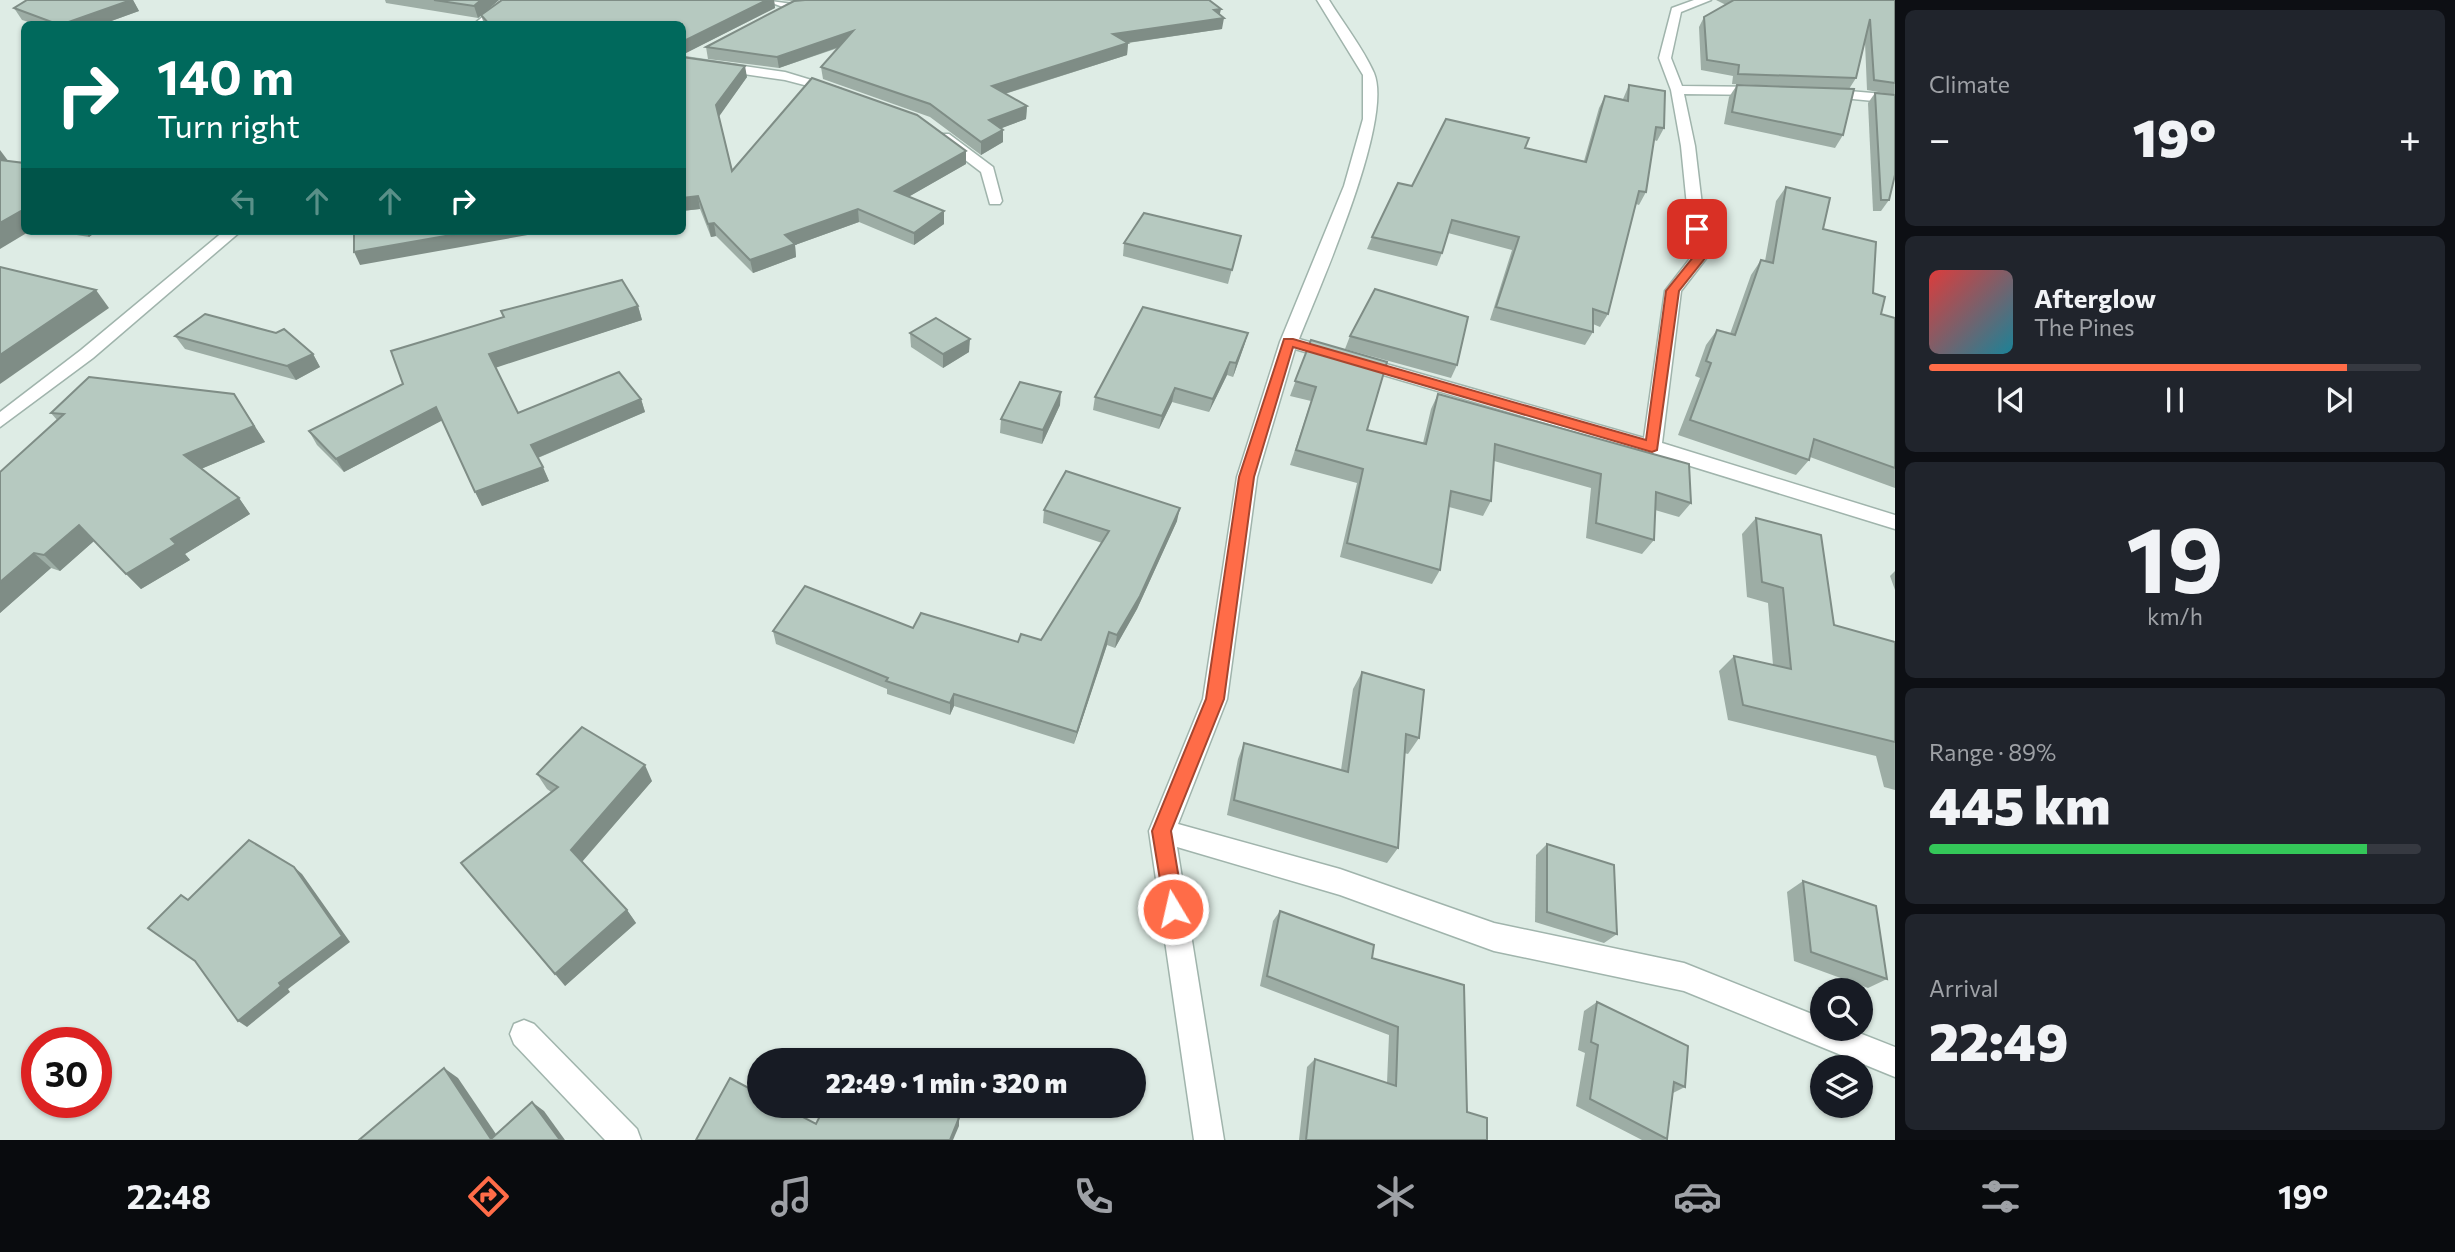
<!DOCTYPE html>
<meta charset="utf-8">
<style>
:root{--surface:#171b24;--page:#20242c;--text:#f1f3f6;--muted:#9ea1a6;--line:#363941;--accent:#ff6c48}
body{margin:0;font-family:Commissioner,sans-serif;background:var(--page);color:var(--text);height:100vh;display:flex;flex-direction:column;font-size:26px;white-space:nowrap}
*{box-sizing:border-box;margin:0}
p{font-size:23px;color:var(--muted)}
.icon{flex:none;width:38px;height:38px;fill:none;stroke:currentColor;stroke-width:2;stroke-linecap:round;stroke-linejoin:round}
.map{position:relative;flex:1;overflow:hidden}
.sheet{display:flex;flex-direction:column;gap:10px;padding:10px;background:#0d0f14;width:560px}
.sheet>*{flex:none}
.guide{position:absolute;left:21px;top:21px;width:665px;height:214px;border-radius:10px;box-shadow:0 2px 5px #0004;background:#00695c;color:#fff;overflow:hidden}
.fabs{position:absolute;left:1810px;top:978px;display:grid;gap:14px}
.fabs a{display:grid;place-items:center;width:63px;height:63px;border-radius:50%;background:var(--surface);box-shadow:0 2px 5px #0004;font-size:35px}
.speed{position:absolute;left:21px;top:1027px;display:flex;gap:14px;font-size:35px;font-weight:700;text-align:center}
.speed>*{display:grid;place-content:center;width:91px;height:91px;border-radius:50%;background:var(--surface);box-shadow:0 2px 5px #0004;line-height:1}
.speed .limit{border:10px solid #d22;background:#fff;color:#111}
.pin{position:absolute;display:grid;place-items:center;width:60px;height:60px;color:#fff;margin:-30px;border-radius:14px;box-shadow:0 4px 10px #0006}
.me{position:absolute;width:77px;margin:-38px;rotate:351deg;stroke-linejoin:round;filter:drop-shadow(0 0 5px #0008)}
.turn{display:flex;align-items:center;gap:24px;height:147px;padding:0 21px;font-size:32px}
.turn .icon{width:91px;height:91px;stroke-width:2.5}
.turn b{display:block;font-size:49px;line-height:60px}
.lanes{display:flex;align-items:center;height:66px;padding:0 21px;background:#0003;justify-content:center;gap:35px;direction:ltr}
.lanes .off{opacity:.35}
.big{font-size:52px;font-weight:800;line-height:1.1}
.sheet .card{flex:1;display:flex;flex-direction:column;justify-content:center;gap:10px;min-width:0;padding:0 24px;border-radius:10px;background:var(--page)}
.sheet .dial{align-items:center;gap:0}
.dial b{font-size:91px;line-height:1}
.song{display:flex;align-items:center;gap:21px}
.cover{width:84px;height:84px;border-radius:10px;background:linear-gradient(135deg,hsl(0 70% 55%),hsl(190 70% 35%))}
.played{height:7px;border-radius:4px;background:linear-gradient(90deg,var(--accent) 85%,var(--line) 85%)}
.keys{display:flex;justify-content:space-around;direction:ltr}
.heat{display:flex;justify-content:space-between;align-items:center;font-size:38px;direction:ltr}
.charge{height:10px;border-radius:5px;background:linear-gradient(90deg,#34c759 89%,var(--line) 0)}
.trip{position:absolute;left:747px;top:1048px;width:399px;height:70px;border-radius:35px;background:var(--surface);box-shadow:0 2px 5px #0004;font-weight:800;line-height:70px;text-align:center}
.tab-bar{display:flex;height:112px;justify-content:space-around;align-items:center;background:#090b0e;color:var(--muted)}
.tab-bar .icon{width:49px;height:49px}
.tab-bar .on{color:var(--accent)}
.tab-bar b{font-size:32px;color:var(--text)}
main{display:flex;flex:1;min-height:0}
.map>svg:first-child{display:block}
.lines{fill:none;stroke-linecap:round;stroke-linejoin:round}
.minor-casing{stroke:#a0b4ac;stroke-width:3}
.minor{fill:#fff;fill-rule:evenodd}
.wall{fill:#9dada5}
.shaded-wall{fill:#7f8d86}
.building{fill:#b6c9c0;stroke:#7f8d86;stroke-width:2}
.route{fill:#ff6c48;stroke:#a6462f;stroke-width:2}
</style>
<main>
<div class="map">
<svg width="1895" height="1140" viewBox="0 0 1895 1140">
<rect width="100%" height="100%" fill="#deece5"/>
<g class="lines">
<g class="minor-casing">
<g id="minor">
<polygon points="503,0 516,0 486,24 474,24"/>
<polygon points="764,0 792,4 867,0 861,3 791,10"/>
<path d="M1317 0H1329C1343 23 1363 48 1374 73 1394 121 1319 288 1299 339L1644 438 1665 291 1692 256 1681 146 1671 90 1659 58 1672 8 1694 0H1711L1681 12 1671 58 1682 86 1762 87 1768 91 1762 95 1684 94 1695 146 1708 256 1681 291 1662 443 1895 515V529L1645 452 1295 349 1257 477 1227 699 1178 824 1340 869 1494 923 1684 963 1822 1018V1029H1849L1895 1047V1077L1684 991 1494 951 1340 895 1177 847 1224 1140H1194L1149 831 1203 699 1237 477 1280 342 1344 186 1363 119V75Z"/>
<polygon points="682,57 785,72 841,89 835,93 785,80 682,65"/>
<polygon points="1826,89 1895,95 1895,103 1821,96 1821,90"/>
<polygon points="939,134 949,134 993,167 1002,201 1000,204 990,204 981,172 939,140"/>
<polygon points="224,231 241,231 93,358 0,427 0,412 81,350"/>
<polygon points="524,1020 534,1024 637,1129 641,1140 605,1140 514,1044 510,1034 514,1024"/>
</g>
</g>
<use href="#minor" class="minor"/>
</g>
<g class="wall">
<polygon points="133,0 139,11 103,24 35,24 22,20 14,8"/>
<polygon points="385,0 499,0 478,18 386,3"/>
<polygon points="502,0 774,0 775,8 682,55 682,24 484,24 481,15"/>
<polygon points="781,0 1209,0 1220,15 1222,29 1128,43 1127,55 1005,94 1027,106 1026,119 1001,128 1003,142 981,155 930,117 823,79 821,67 838,48 779,68 708,59 706,47 793,1"/>
<polygon points="1716,0 1895,0 1895,95 1867,90 1865,42 1856,78 1849,89 1732,84 1733,76 1701,70 1699,27 1704,17 1726,5"/>
<polygon points="682,57 747,77 718,117 732,171 966,164 908,197 944,224 914,245 859,222 795,245 796,257 753,273 716,236 711,237 700,209 682,211"/>
<polygon points="1629,85 1664,128 1657,141 1654,140 1646,192 1639,205 1636,204 1608,314 1600,327 1593,324 1593,332 1585,345 1490,320 1512,250 1448,233 1442,253 1437,266 1367,249 1372,237 1412,186 1525,148 1584,161 1599,108 1605,96 1623,99"/>
<polygon points="1737,85 1843,135 1835,148 1724,124 1729,97"/>
<polygon points="1875,93 1889,200 1881,211 1873,211 1868,103"/>
<polygon points="1786,187 1823,229 1873,293 1881,314 1895,318 1895,488 1810,457 1809,460 1796,475 1678,435 1700,378 1695,376 1706,345 1717,330 1730,334 1751,275 1761,260 1765,261 1776,201"/>
<polygon points="52,231 97,231 89,237"/>
<polygon points="1241,236 1228,284 1123,256 1124,243"/>
<polygon points="638,306 642,320 495,367 518,413 641,399 645,412 538,458 549,481 482,506 442,420 344,472 317,445 309,431 403,384 504,317 501,311"/>
<polygon points="910,333 969,352 943,368 911,347"/>
<polygon points="1248,333 1244,346 1233,377 1227,375 1209,412 1172,402 1159,429 1093,410 1095,397"/>
<polygon points="175,336 313,354 320,367 296,380 185,349"/>
<polygon points="1350,336 1457,365 1451,378 1345,349"/>
<polygon points="1311,340 1367,430 1423,443 1431,409 1438,394 1691,503 1679,517 1655,510 1654,540 1642,554 1586,538 1591,488 1494,461 1491,501 1483,516 1449,507 1440,570 1432,584 1340,557 1357,483 1290,465 1311,401 1290,396"/>
<polygon points="234,394 265,442 201,469 239,498 250,514 185,554 190,560 141,589 94,541 60,571 51,568 0,613 0,472 57,420 51,413"/>
<polygon points="1060,405 1042,444 1000,433 1001,419"/>
<polygon points="1044,510 1177,521 1137,609 1115,648 1107,645 1074,744 954,706 950,715 887,694 887,689 776,644 773,631 913,628 1018,642 1041,640 1102,543 1043,523"/>
<polygon points="1756,518 1834,625 1895,642 1895,790 1884,787 1876,756 1728,720 1719,671 1734,656 1773,665 1768,603 1747,597 1742,534"/>
<polygon points="1895,571 1895,590 1890,576"/>
<polygon points="1362,672 1419,738 1408,754 1404,753 1398,848 1387,863 1227,815 1238,759 1244,743 1341,770 1353,689"/>
<polygon points="537,774 652,781 582,862 627,910 636,923 565,986 551,792 547,789"/>
<polygon points="1547,844 1617,934 1604,943 1535,922 1536,855"/>
<polygon points="1803,881 1887,979 1868,988 1794,961 1787,892"/>
<polygon points="1280,911 1372,958 1467,1112 1487,1140 1299,1140 1307,1067 1315,1059 1387,1083 1389,1035 1260,986 1273,921"/>
<polygon points="1597,1002 1685,1087 1673,1093 1667,1139 1664,1140 1642,1140 1576,1106 1585,1053 1578,1050 1584,1011"/>
</g>
<g class="shaded-wall">
<polygon points="131,0 133,0 139,11 103,24 63,24"/>
<polygon points="481,0 499,0 478,18 474,6"/>
<polygon points="767,0 774,0 775,8 682,55 682,42"/>
<polygon points="1221,9 1219,18 1224,18 1222,29 1112,45 1113,34"/>
<polygon points="853,31 853,42 779,68 777,57"/>
<polygon points="1128,43 1127,55 991,98 992,86"/>
<polygon points="745,66 747,77 718,118 716,105"/>
<polygon points="1027,106 1026,119 989,133 989,120"/>
<polygon points="1003,130 1003,142 981,155 981,142"/>
<polygon points="0,150 9,162 0,168"/>
<polygon points="966,151 966,164 896,204 895,191"/>
<polygon points="698,196 700,209 682,211 682,198"/>
<polygon points="858,209 859,222 795,245 796,257 753,273 750,260 785,235"/>
<polygon points="21,211 24,215 24,231 30,231 0,249 0,223"/>
<polygon points="944,211 944,224 914,245 914,233"/>
<polygon points="714,223 716,236 711,237 708,224"/>
<polygon points="85,231 97,231 89,237"/>
<polygon points="474,231 550,231 360,265 354,252"/>
<polygon points="96,290 109,308 0,384 0,355"/>
<polygon points="638,306 642,320 495,368 489,354"/>
<polygon points="1248,333 1244,346 1233,377 1236,363"/>
<polygon points="970,339 969,352 943,368 943,354"/>
<polygon points="313,354 320,367 296,380 287,366"/>
<polygon points="1230,362 1227,375 1209,412 1213,399"/>
<polygon points="1175,388 1172,402 1159,429 1162,416"/>
<polygon points="1061,392 1060,405 1042,444 1043,430"/>
<polygon points="234,394 265,442 196,471 184,455"/>
<polygon points="641,399 645,412 537,458 531,445"/>
<polygon points="436,407 443,420 344,472 336,459"/>
<polygon points="543,467 549,481 482,506 475,492"/>
<polygon points="239,498 250,514 185,554 190,560 141,589 126,574 171,539"/>
<polygon points="1180,508 1177,521 1137,609 1115,648 1117,635"/>
<polygon points="79,525 94,541 60,571 44,555"/>
<polygon points="34,553 51,568 0,613 0,582"/>
<polygon points="1109,632 1107,645 1074,744 1077,732"/>
<polygon points="954,694 954,706 950,715 950,703"/>
<polygon points="645,765 652,781 580,864 571,850"/>
<polygon points="294,867 302,874 350,942 288,989 290,992 247,1027 238,1021"/>
<polygon points="627,910 636,923 565,986 555,974"/>
<polygon points="444,1068 458,1078 500,1140 491,1139"/>
<polygon points="532,1102 544,1111 565,1140 560,1140"/>
<polygon points="959,1118 959,1126 953,1140 950,1140"/>
</g>
<g class="building">
<polygon points="27,0 131,0 63,24 57,24 14,8"/>
<polygon points="434,0 481,0 474,6"/>
<polygon points="502,0 767,0 682,42 682,24 489,24 481,15"/>
<polygon points="805,0 1209,0 1221,9 1214,10 1224,18 1113,34 1128,43 992,86 1027,106 989,120 1003,130 981,142 930,104 821,67 853,31 777,57 706,47 794,1"/>
<polygon points="1734,0 1895,0 1895,83 1874,80 1870,19 1856,78 1738,74 1739,65 1707,60 1704,17"/>
<polygon points="682,57 745,66 716,105 732,171 812,78 917,115 966,151 895,191 944,211 914,233 858,209 785,235 795,244 750,260 714,223 708,224 698,196 682,198"/>
<polygon points="1629,85 1665,91 1664,128 1656,127 1646,192 1639,191 1608,314 1593,309 1593,332 1496,307 1519,237 1452,220 1442,253 1372,237 1398,183 1412,186 1446,119 1529,138 1525,148 1586,162 1605,96 1628,101"/>
<polygon points="1737,85 1854,89 1843,135 1732,112"/>
<polygon points="1875,93 1895,95 1895,175 1889,200 1881,200"/>
<polygon points="0,160 24,163 24,211 21,211 0,223"/>
<polygon points="1786,187 1830,198 1823,229 1876,242 1873,293 1885,297 1881,314 1895,318 1895,468 1814,439 1809,460 1690,420 1711,363 1706,361 1717,330 1735,335 1761,260 1773,263"/>
<polygon points="1144,213 1241,236 1232,270 1124,243"/>
<polygon points="354,231 474,231 354,252"/>
<polygon points="0,267 96,290 0,355"/>
<polygon points="622,280 638,306 489,354 518,413 619,372 641,399 531,445 543,467 475,492 436,407 336,459 309,431 403,384 391,351 504,317 501,311"/>
<polygon points="1375,289 1468,317 1457,365 1350,336"/>
<polygon points="1143,307 1248,333 1236,363 1230,362 1213,399 1175,388 1162,416 1095,397"/>
<polygon points="205,314 276,333 284,329 313,354 287,366 175,336"/>
<polygon points="936,318 970,339 943,354 910,333"/>
<polygon points="1311,340 1387,362 1367,430 1426,444 1438,394 1689,464 1691,503 1656,492 1654,540 1596,523 1601,474 1495,444 1491,501 1451,491 1440,570 1347,543 1363,469 1296,450 1316,387 1295,381"/>
<polygon points="89,377 234,394 254,426 184,455 239,498 171,539 176,544 126,574 79,525 44,555 34,553 0,582 0,472 64,414 51,413"/>
<polygon points="1020,382 1061,392 1043,430 1001,419"/>
<polygon points="1066,471 1180,508 1140,596 1117,635 1109,632 1077,732 954,694 950,703 886,681 888,678 773,631 805,586 913,628 921,613 1018,642 1021,634 1041,640 1109,531 1044,510"/>
<polygon points="1756,518 1821,535 1834,625 1895,642 1895,742 1743,705 1734,656 1791,669 1783,588 1762,582"/>
<polygon points="1362,672 1424,690 1419,738 1406,734 1398,848 1234,800 1244,743 1348,772"/>
<polygon points="582,727 645,765 571,850 627,910 555,974 461,863 558,787 537,774"/>
<polygon points="249,840 294,867 342,936 279,983 281,986 238,1021 195,961 148,928 181,895 188,900"/>
<polygon points="1547,844 1614,865 1617,934 1547,912"/>
<polygon points="1803,881 1876,906 1887,979 1811,952"/>
<polygon points="1280,911 1374,945 1372,958 1464,985 1467,1112 1487,1118 1487,1140 1306,1140 1315,1059 1396,1086 1398,1027 1267,976"/>
<polygon points="1597,1002 1688,1046 1685,1087 1674,1082 1667,1139 1590,1099 1598,1045 1591,1042"/>
<polygon points="444,1068 491,1139 532,1102 560,1140 359,1140"/>
<polygon points="730,1078 760,1094 760,1106 782,1106 816,1124 825,1106 934,1106 959,1118 950,1140 696,1140"/>
</g>
<polygon class="route" points="1697,225 1703,229 1706,257 1679,291 1657,450 1652,452 1293,347 1254,477 1224,699 1171,831 1184,909 1181,916 1173,919 1166,916 1152,831 1206,699 1239,477 1284,339 1293,339 1646,440 1666,291 1694,256 1691,229"/>
</svg>
<div class="fabs">
<a><svg class="icon" aria-label="search" viewBox="0 0 24 24"><circle cx="10" cy="10" r="6"/><path d="M15 15l6 6"/></svg></a>
<a><svg class="icon" aria-label="layers" viewBox="0 0 24 24"><path d="M12 4l9 5-9 5-9-5zM3 14l9 5 9-5"/></svg></a>
</div>
<div class="speed"><div class="limit">30</div></div>
<div class="pin" style="left:1697px;top:229px;background:#d93025"><svg class="icon" aria-label="arrive" viewBox="0 0 24 24"><path d="M6 21V4h12l-3 4 3 4H6"/></svg></div>
<svg class="me" style="left:1173px;top:909px" viewBox="-20 -20 40 40"><circle r="17" fill="#ff6c48" stroke="#fff" stroke-width="3"/><path d="M0-11L8 9 0 5-8 9z" fill="#fff"/></svg>
<div class="trip">22:49 · 1 min · 320 m</div>
<div class="guide">
<div class="turn"><svg class="icon" aria-label="right" viewBox="0 0 24 24"><path d="M7 20v-9h11M14 6l5 5-5 5"/></svg><div><b>140 m</b>Turn right</div></div>
<div class="lanes"><svg class="icon off" aria-label="left" viewBox="0 0 24 24"><path d="M17 20v-9H6M10 6l-5 5 5 5"/></svg><svg class="icon off" aria-label="ahead" viewBox="0 0 24 24"><path d="M12 20V5M6 11l6-6 6 6"/></svg><svg class="icon off" aria-label="ahead" viewBox="0 0 24 24"><path d="M12 20V5M6 11l6-6 6 6"/></svg><svg class="icon" aria-label="right" viewBox="0 0 24 24"><path d="M7 20v-9h11M14 6l5 5-5 5"/></svg></div>
</div>
</div>
<section class="sheet">
<div class="card"><p>Climate</p>
<div class="heat"><a>−</a><b class="big">19°</b><a>+</a></div>
</div>
<div class="card">
<div class="song"><i class="cover"></i><div><b>Afterglow</b><p>The Pines</p></div></div>
<div class="played"></div>
<div class="keys"><svg class="icon" aria-label="previous" viewBox="0 0 24 24"><path d="M18 5L8 12l10 7zM5 5v14"/></svg><svg class="icon" aria-label="pause" viewBox="0 0 24 24"><path d="M8 5v14M16 5v14"/></svg><svg class="icon" aria-label="next" viewBox="0 0 24 24"><path d="M6 5l10 7-10 7zM19 5v14"/></svg></div>
</div>
<div class="card dial"><b>19</b><p>km/h</p></div>
<div class="card"><p>Range · 89%</p><b class="big">445 km</b><div class="charge"></div></div>
<div class="card"><p>Arrival</p><b class="big">22:49</b></div>
</section>
</main>
<nav class="tab-bar">
<b>22:48</b>
<svg class="icon on" aria-label="directions" viewBox="0 0 24 24"><path d="M12 3l9 9-9 9-9-9zM9 14v-3h6M13 9l2 2-2 2"/></svg>
<svg class="icon" aria-label="music" viewBox="0 0 24 24"><path d="M9 18V5l10-2v13"/><circle cx="6" cy="18" r="3"/><circle cx="16" cy="16" r="3"/></svg>
<svg class="icon" aria-label="phone" viewBox="0 0 24 24"><path d="M5 4h4l2 5-3 2q2 4 5 5l2-3 5 2v4C11 20 4 13 5 4z"/></svg>
<svg class="icon" aria-label="climate" viewBox="0 0 24 24"><path d="M12 3v18M4 7l16 10M4 17L20 7"/></svg>
<svg class="icon" aria-label="car" viewBox="0 0 24 24"><path d="M5 17H2v-5l4-1 3-4h7l3 4 3 1v5h-3M9 17h6M6 11h13"/><circle cx="7" cy="17" r="2"/><circle cx="17" cy="17" r="2"/></svg>
<svg class="icon" aria-label="filters" viewBox="0 0 24 24"><path d="M4 7h16M4 17h16"/><circle cx="9" cy="7" r="2"/><circle cx="15" cy="17" r="2"/></svg>
<b>19°</b>
</nav>
